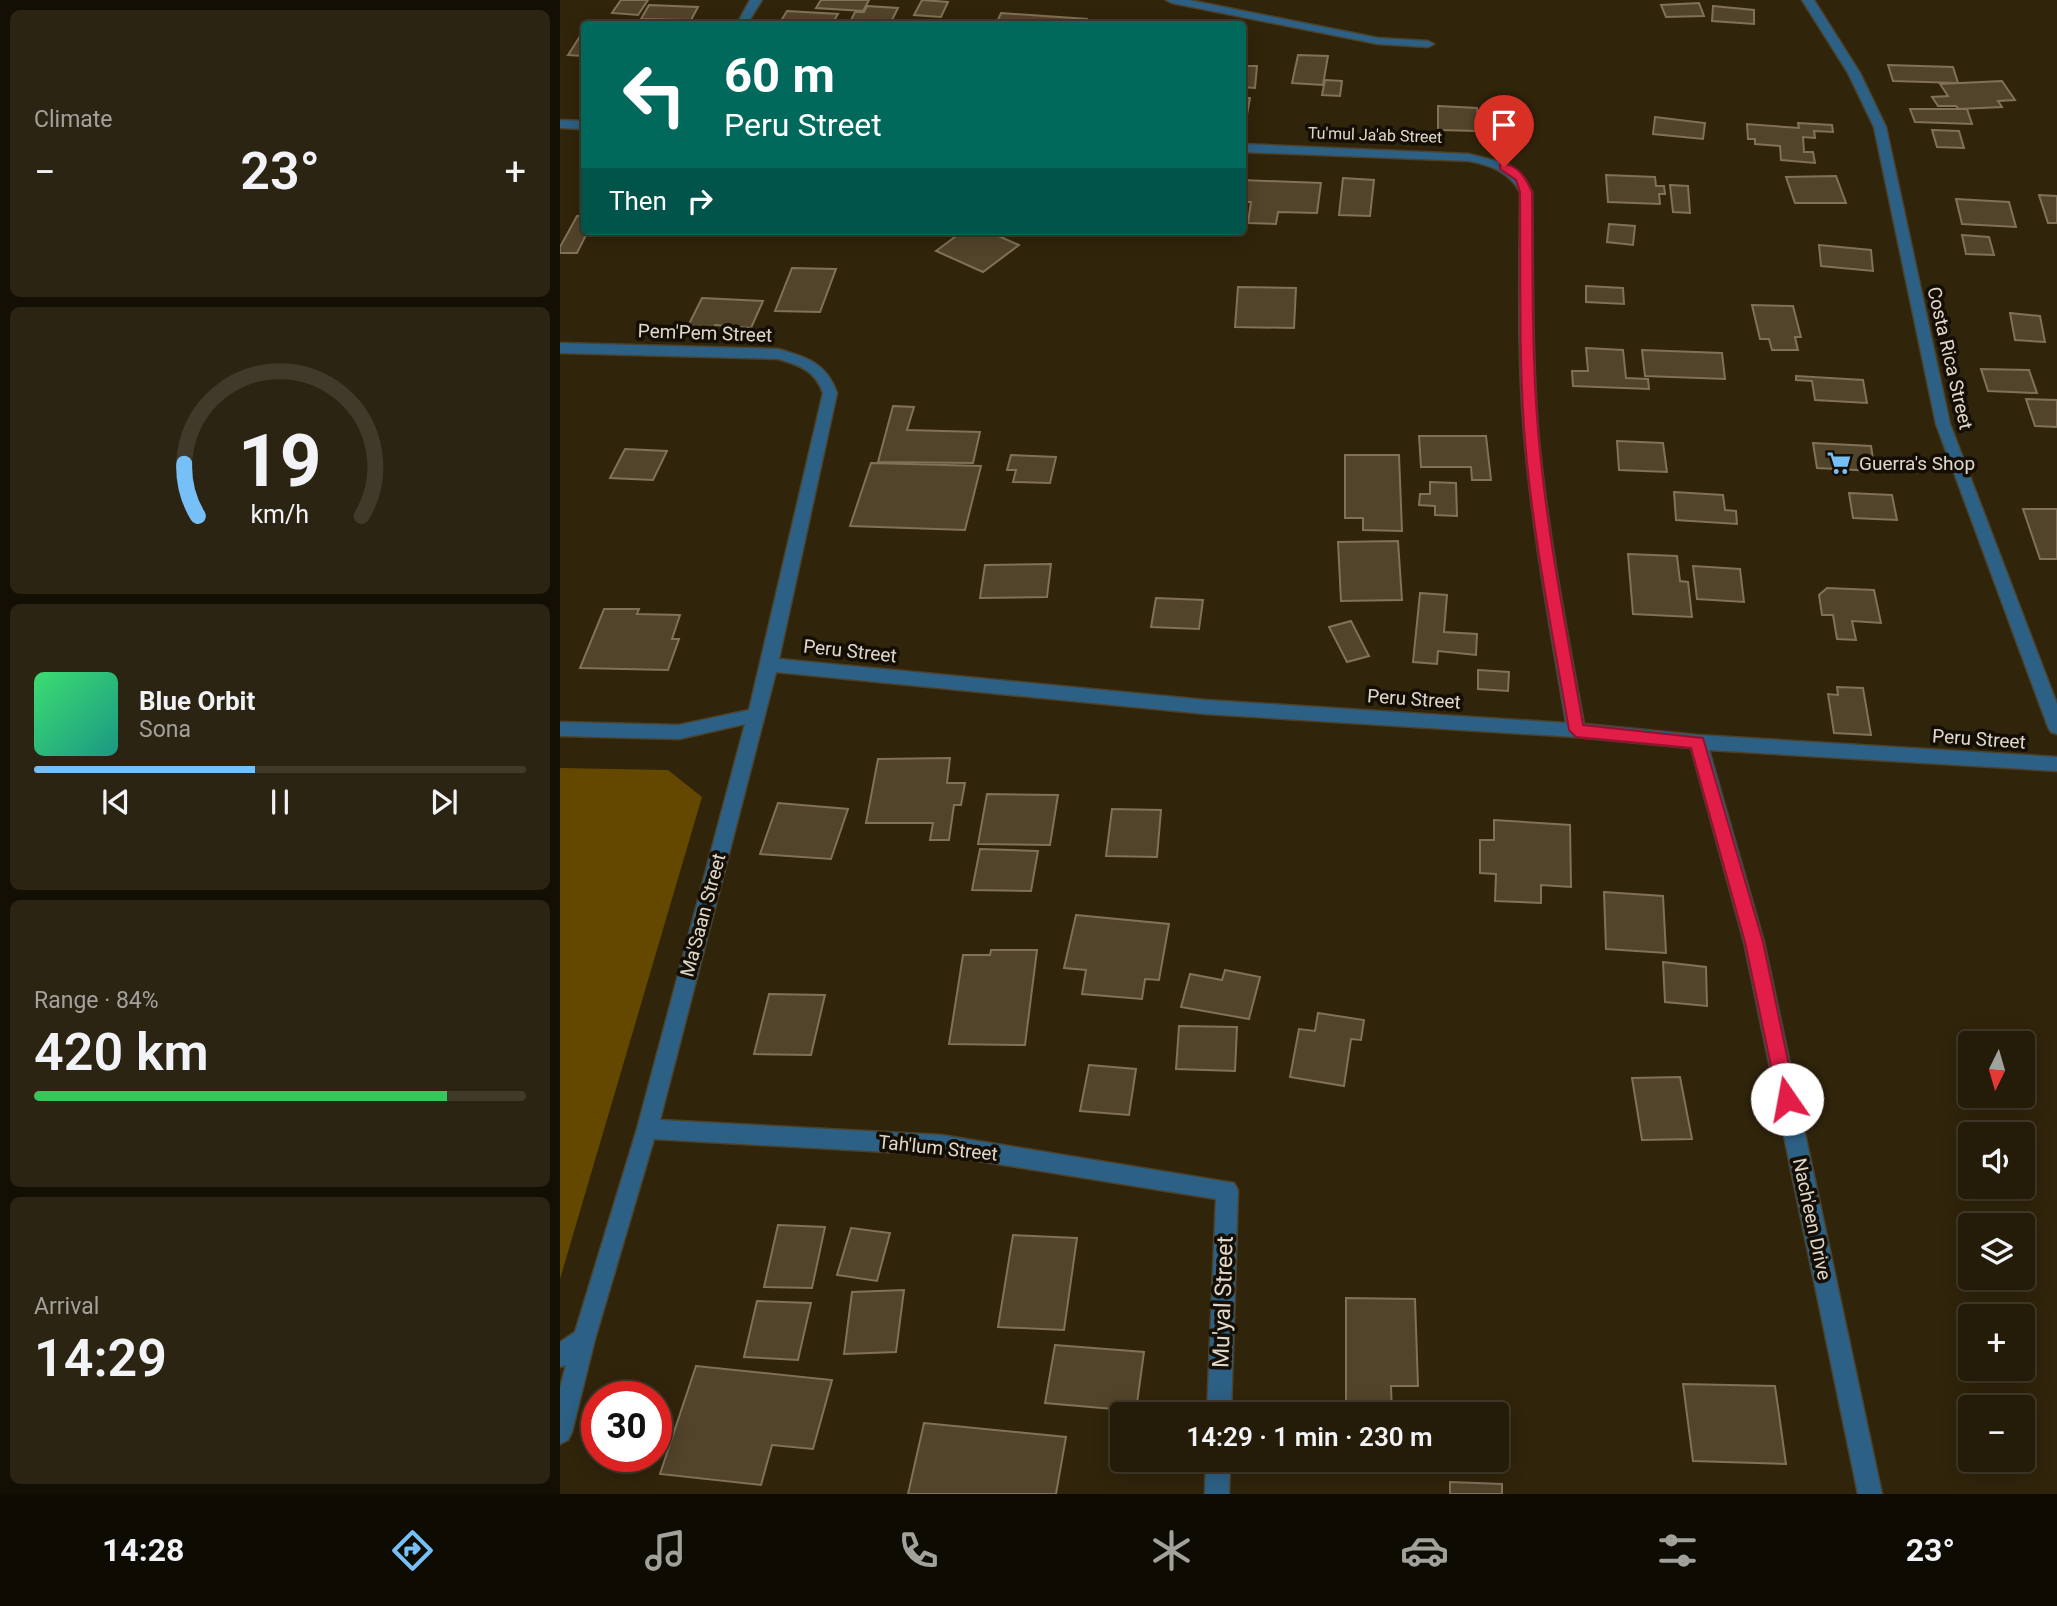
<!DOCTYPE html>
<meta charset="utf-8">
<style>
:root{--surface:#241b08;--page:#2c2412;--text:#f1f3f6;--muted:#a3a19c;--line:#413929;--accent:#76c0f7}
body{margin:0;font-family:Roboto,sans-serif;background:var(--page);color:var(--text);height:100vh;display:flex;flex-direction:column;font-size:26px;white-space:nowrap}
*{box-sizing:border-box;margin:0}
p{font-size:23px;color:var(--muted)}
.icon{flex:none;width:38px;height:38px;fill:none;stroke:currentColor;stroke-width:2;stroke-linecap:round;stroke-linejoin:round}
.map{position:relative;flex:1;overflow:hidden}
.panel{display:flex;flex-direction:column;gap:10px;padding:10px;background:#140f04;width:560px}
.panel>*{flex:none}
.banner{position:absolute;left:21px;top:21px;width:665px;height:214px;border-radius:7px;box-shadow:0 4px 18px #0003,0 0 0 2px var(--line);background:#00695c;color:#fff;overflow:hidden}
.needle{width:46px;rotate:185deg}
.fabs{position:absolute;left:1398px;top:1031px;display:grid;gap:14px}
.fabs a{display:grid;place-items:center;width:77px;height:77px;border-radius:7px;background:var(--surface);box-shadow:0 4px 18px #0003,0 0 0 2px var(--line);font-size:35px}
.speed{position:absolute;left:21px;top:1381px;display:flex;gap:14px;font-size:35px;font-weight:700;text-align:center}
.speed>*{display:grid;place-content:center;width:91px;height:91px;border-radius:50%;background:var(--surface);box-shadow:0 4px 18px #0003,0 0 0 2px var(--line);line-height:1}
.speed .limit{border:10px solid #d22;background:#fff;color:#111}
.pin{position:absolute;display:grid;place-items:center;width:60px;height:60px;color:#fff;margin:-72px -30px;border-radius:50% 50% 50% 0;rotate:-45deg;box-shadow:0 0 7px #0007}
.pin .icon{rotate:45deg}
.me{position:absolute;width:77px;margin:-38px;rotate:348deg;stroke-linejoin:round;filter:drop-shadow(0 0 5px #0008)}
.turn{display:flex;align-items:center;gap:24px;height:147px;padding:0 28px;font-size:32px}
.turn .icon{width:91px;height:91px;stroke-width:2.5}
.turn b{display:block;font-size:49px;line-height:60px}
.then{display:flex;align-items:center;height:66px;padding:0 28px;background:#0003;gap:14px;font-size:26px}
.big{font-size:52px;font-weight:600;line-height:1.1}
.panel .tile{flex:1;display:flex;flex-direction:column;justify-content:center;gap:10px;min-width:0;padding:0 24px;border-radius:10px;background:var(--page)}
.panel .dial{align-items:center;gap:0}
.dial svg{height:182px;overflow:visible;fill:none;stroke:var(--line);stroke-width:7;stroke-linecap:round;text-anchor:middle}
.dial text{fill:var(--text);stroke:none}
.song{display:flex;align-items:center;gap:21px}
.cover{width:84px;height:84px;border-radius:10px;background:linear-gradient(135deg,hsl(140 70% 55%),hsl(170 70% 35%))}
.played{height:7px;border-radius:4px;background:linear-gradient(90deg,var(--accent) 45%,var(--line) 45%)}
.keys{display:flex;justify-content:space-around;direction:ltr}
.heat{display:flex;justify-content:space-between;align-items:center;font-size:38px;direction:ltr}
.charge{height:10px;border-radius:5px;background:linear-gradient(90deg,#34c759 84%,var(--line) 0)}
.trip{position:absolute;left:550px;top:1402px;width:399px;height:70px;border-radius:7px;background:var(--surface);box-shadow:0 4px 18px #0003,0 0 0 2px var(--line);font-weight:600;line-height:70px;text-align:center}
.dock{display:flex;height:112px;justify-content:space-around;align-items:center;background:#0e0b03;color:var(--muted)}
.dock .icon{width:49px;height:49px}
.dock .current{color:var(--accent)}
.dock b{font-size:32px;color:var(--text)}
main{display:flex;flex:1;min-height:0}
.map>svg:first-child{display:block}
.green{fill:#644800}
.building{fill:#52442b;stroke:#807157;stroke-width:2}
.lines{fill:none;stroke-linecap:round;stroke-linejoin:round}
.minor-casing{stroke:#4c412a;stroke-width:3}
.minor{fill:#2d6085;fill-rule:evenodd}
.route{fill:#e11d48;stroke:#92132f;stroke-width:2}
.labels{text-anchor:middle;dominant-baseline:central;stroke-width:7;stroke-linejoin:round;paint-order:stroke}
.far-street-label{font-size:16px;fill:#e0d8ca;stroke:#140e05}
.street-label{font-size:19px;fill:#e0d8ca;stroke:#140e05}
.poi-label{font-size:19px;fill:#e0d8ca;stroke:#140e05;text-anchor:start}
.near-street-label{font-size:23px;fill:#e0d8ca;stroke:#140e05}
</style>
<main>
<section class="panel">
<div class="tile"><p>Climate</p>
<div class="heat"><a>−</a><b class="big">23°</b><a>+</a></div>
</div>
<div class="tile dial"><svg viewBox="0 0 100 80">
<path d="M14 69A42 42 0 1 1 86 69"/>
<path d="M14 69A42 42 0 0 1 8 46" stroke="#76c0f7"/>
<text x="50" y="56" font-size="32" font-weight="700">19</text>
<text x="50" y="72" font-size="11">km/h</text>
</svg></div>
<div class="tile">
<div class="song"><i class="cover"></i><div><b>Blue Orbit</b><p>Sona</p></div></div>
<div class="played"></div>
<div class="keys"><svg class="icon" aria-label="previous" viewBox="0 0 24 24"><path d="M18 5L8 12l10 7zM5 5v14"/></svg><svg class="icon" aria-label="pause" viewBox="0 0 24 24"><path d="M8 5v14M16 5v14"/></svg><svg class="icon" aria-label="next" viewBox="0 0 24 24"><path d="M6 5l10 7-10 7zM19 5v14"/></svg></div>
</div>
<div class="tile"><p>Range · 84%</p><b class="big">420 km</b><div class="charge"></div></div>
<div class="tile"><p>Arrival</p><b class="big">14:29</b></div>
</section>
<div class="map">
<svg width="1497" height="1494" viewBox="0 0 1497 1494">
<rect width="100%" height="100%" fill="#30240b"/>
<polygon class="green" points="0,768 108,770 142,797 0,1279"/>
<g class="building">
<polygon points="61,0 88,0 78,15 52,13"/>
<polygon points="261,0 309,0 303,11 256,8"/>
<polygon points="362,0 388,2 381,17 354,15"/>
<polygon points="1139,3 1144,16 1106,17 1101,5"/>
<polygon points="89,5 138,7 131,20 81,19"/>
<polygon points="307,6 338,8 330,24 289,24 295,12 304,12"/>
<polygon points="1153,6 1194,10 1194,24 1152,21"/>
<polygon points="227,11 278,14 272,24 219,24"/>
<polygon points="441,13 527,19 525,24 436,24"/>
<polygon points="24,30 24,56 8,55"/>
<polygon points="738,55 768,56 763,85 732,83"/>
<polygon points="1328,65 1393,67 1398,83 1333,81"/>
<polygon points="682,66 697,66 695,88 682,87"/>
<polygon points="765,80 782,81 780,96 762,95"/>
<polygon points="1442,81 1455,100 1438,101 1442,107 1399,109 1396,106 1378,106 1372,97 1388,96 1380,84"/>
<polygon points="682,98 690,98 686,120 682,120"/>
<polygon points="878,106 917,108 918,131 878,130"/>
<polygon points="1350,109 1407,109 1412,124 1355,122"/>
<polygon points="1095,117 1145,123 1143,139 1093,134"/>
<polygon points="1238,123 1272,125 1273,132 1254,131 1255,138 1243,137 1244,152 1253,152 1255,163 1221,160 1220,146 1195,144 1195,139 1188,139 1187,124 1239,128"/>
<polygon points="1372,130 1399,131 1404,148 1377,147"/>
<polygon points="1046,175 1095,177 1096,186 1104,186 1105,194 1099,194 1100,204 1048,202"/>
<polygon points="1276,176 1286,203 1235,203 1226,177"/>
<polygon points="783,178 814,180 810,216 779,215"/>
<polygon points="682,180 761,183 757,213 718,212 716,224 688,223 691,202 682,202"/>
<polygon points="1110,185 1128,186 1130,213 1113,212"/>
<polygon points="1479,195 1497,196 1497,223 1488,223"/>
<polygon points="1396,199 1449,202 1456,227 1402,224"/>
<polygon points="17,216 24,216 24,231 28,231 17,253 0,253 0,247"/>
<polygon points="1049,224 1075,226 1073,245 1047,242"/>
<polygon points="403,231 427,231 459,245 423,272 376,251"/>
<polygon points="1402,235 1429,237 1434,255 1406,254"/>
<polygon points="1259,245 1311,250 1313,271 1261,266"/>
<polygon points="232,268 276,269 260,312 215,311"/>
<polygon points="1026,286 1063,288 1064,304 1026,302"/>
<polygon points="678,287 736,288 734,328 675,327"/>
<polygon points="142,298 203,301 191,328 155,325 153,330 127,328"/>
<polygon points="1192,305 1233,306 1241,337 1235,337 1238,350 1212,350 1209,339 1200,339"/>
<polygon points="1450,313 1480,316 1485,342 1455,340"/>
<polygon points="1026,348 1063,350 1066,378 1088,379 1089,389 1013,386 1012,371 1028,371"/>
<polygon points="1082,350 1162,353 1165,379 1085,376"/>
<polygon points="1421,369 1469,370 1477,393 1428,391"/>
<polygon points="1236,376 1303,380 1307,403 1255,400 1252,381 1236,380"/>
<polygon points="1466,399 1497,400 1497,427 1475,426"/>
<polygon points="333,406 354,407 347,430 420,432 413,463 318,462"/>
<polygon points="859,436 926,436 931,480 912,480 911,467 861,467"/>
<polygon points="1057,441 1103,443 1107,472 1059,470"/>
<polygon points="1253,443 1311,446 1315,471 1257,468"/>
<polygon points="65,449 107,451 93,480 50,478"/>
<polygon points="451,455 496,457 490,483 453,482 456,470 447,470"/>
<polygon points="785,455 839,455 842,531 803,530 803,518 785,518"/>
<polygon points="311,463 421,466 405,530 290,526"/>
<polygon points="870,482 896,483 897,516 875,515 875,506 859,505 860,494 870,494"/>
<polygon points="1114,492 1163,495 1165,510 1176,511 1177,524 1116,520"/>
<polygon points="1289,493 1332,495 1337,520 1293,518"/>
<polygon points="1463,509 1497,509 1497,559 1480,559"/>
<polygon points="838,541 842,600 781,601 778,542"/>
<polygon points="1068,554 1117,556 1120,581 1128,582 1132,617 1073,614"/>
<polygon points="491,564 487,597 420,598 425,565"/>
<polygon points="1133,566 1180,569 1184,602 1137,599"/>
<polygon points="1267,588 1314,590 1321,623 1292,621 1296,640 1277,639 1273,615 1262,615 1259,595"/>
<polygon points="860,593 887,595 884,632 917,634 916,655 878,651 877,664 853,662"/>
<polygon points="596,598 643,600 639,629 591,627"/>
<polygon points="44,609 79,609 77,614 120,615 112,639 119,639 108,670 20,668"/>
<polygon points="791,621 809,656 787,662 769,627"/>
<polygon points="918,670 949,672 948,691 918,689"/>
<polygon points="1277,687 1303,688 1311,735 1274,733 1268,694 1278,695"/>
<polygon points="390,758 387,783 405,783 401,805 394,805 389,840 370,840 373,823 306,823 318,759"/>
<polygon points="427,794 498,795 490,845 418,844"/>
<polygon points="218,803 288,809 271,859 200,854"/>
<polygon points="552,809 601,810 597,857 546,856"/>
<polygon points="934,820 1010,825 1011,887 981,885 981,903 935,901 936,874 920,873 920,840 934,840"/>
<polygon points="420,849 478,851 471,891 412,890"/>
<polygon points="1044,892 1103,896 1106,953 1046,949"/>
<polygon points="516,915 609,924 599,980 585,979 582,999 522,994 526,970 504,968"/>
<polygon points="431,950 477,950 465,1045 389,1044 403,955 430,955"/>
<polygon points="1103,962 1146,967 1147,1006 1105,1002"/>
<polygon points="665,970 700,977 689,1019 621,1007 630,974 662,980"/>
<polygon points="209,994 265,995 251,1055 194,1054"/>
<polygon points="758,1013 804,1020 801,1040 791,1039 784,1086 730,1077 739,1029 755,1031"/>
<polygon points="619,1026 677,1027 675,1071 616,1069"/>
<polygon points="529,1065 576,1069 569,1115 520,1111"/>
<polygon points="1120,1077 1132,1139 1082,1140 1072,1078"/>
<polygon points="218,1225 265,1227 252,1288 204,1287"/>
<polygon points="291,1228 330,1233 317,1281 277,1275"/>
<polygon points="453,1235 517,1238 504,1330 438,1327"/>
<polygon points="344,1290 336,1352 284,1354 292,1292"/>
<polygon points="786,1298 855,1299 858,1386 831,1386 832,1414 786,1414"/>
<polygon points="197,1301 251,1303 238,1360 184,1357"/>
<polygon points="495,1345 584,1352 576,1411 485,1403"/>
<polygon points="136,1366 272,1380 253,1449 212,1445 201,1485 100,1474"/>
<polygon points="1123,1384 1215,1386 1226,1464 1133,1461"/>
<polygon points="364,1423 506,1437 496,1494 348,1494"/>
<polygon points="890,1482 942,1484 942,1494 890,1494"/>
</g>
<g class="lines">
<g class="minor-casing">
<g id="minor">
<polygon points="190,0 202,0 187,24 177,24"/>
<polygon points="606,0 629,0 818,38 868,41 874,44 868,47 818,44 612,3"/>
<polygon points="1242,0 1254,0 1300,73 1326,127 1390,424 1497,704 1497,734 1491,732 1488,727 1376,424 1314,127 1288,73"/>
<polygon points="0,120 24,121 24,129 0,128"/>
<path d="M682 144 909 154 948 164 965 179 972 192C973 271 972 351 978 430 987 529 1006 626 1024 724L1138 735 1497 757V771L1149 750 1204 942 1322 1494H1298L1184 942 1131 748 1016 737 646 714 216 672 100 1120 381 1135 674 1183 678 1190 671 1414H647L656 1199 381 1155 94 1139 35 1339 12 1432 8 1440 0 1444V1388L6 1365 0 1367V1342L15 1332 77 1129 185 724 119 739 0 736V722L119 725 189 710 263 393C255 370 239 365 218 359L0 353V343L218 349C246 357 267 363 277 393L219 659 646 700 1006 723C990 626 972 530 964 432 957 352 960 272 960 192 949 172 931 165 909 161L682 152Z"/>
<polygon points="646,1460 670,1460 669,1494 645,1494"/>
</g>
</g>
<use href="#minor" class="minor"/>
</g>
<path class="route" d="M940 164C957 163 966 178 972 192 973 282 971 373 981 462 990 550 1008 638 1023 725L1143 738 1203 942 1236 1099 1234 1105 1227 1108 1220 1105 1218 1099 1185 942 1131 748 1016 737 1009 730C994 641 976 552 967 462 958 373 961 282 960 192L956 180 940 169Z"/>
<defs>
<g id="supermarket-bare" transform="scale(1.89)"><path d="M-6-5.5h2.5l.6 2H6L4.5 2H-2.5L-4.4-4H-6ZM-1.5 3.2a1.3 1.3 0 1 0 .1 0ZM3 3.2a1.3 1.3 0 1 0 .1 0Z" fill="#76c0f7" stroke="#140e05" stroke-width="2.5" paint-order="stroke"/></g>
</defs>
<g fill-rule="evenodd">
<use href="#supermarket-bare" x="1279" y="463"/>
</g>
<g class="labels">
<g class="far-street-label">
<text transform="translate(815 135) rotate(2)">Tu'mul Ja'ab Street</text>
</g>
<g class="street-label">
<text transform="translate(145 333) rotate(2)">Pem'Pem Street</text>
<text transform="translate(1390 358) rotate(77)">Costa Rica Street</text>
<text transform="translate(290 651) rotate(6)">Peru Street</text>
<text transform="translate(854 699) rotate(4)">Peru Street</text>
<text transform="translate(1419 739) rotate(4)">Peru Street</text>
<text transform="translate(143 915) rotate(-75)">Ma'Saan Street</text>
<text transform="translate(378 1148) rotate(6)">Tah'lum Street</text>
<text transform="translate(1252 1219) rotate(78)">Nach'een Drive</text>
</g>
<g class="poi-label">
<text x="1299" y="463">Guerra's Shop</text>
</g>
<g class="near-street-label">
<text transform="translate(663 1302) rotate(-88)">Mu'yal Street</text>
</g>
</g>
</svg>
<div class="fabs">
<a><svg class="needle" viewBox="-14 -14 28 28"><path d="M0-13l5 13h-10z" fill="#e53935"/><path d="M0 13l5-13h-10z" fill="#a3a19c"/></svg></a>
<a><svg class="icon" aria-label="sound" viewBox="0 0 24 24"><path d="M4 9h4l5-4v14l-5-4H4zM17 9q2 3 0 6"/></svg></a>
<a><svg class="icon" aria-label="layers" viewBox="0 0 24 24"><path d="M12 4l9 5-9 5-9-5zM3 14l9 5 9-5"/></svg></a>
<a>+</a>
<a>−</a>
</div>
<div class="speed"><div class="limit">30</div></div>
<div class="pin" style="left:944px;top:167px;background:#d93025"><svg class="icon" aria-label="arrive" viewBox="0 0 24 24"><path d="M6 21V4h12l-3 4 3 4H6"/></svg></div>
<svg class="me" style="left:1227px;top:1099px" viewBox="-20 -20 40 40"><circle r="19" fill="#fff"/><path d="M0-13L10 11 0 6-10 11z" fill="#e11d48"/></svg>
<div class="trip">14:29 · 1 min · 230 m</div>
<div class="banner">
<div class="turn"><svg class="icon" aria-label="left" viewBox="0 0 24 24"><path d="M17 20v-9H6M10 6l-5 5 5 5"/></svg><div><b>60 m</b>Peru Street</div></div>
<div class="then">Then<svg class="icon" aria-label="right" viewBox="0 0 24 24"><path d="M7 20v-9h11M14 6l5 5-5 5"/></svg></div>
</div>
</div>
</main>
<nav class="dock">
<b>14:28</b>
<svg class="icon current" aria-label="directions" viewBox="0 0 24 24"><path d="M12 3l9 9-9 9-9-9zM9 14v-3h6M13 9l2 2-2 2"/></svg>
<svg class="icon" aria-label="music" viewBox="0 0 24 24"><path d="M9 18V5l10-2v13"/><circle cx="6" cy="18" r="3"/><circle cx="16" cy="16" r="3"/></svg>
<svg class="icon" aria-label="phone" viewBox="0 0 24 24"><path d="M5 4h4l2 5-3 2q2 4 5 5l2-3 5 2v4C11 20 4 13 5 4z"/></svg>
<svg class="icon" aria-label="climate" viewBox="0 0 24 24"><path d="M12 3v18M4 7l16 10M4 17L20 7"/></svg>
<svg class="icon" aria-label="car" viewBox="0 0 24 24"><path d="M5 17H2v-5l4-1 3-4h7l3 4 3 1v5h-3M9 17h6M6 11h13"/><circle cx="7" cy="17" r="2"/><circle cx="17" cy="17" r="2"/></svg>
<svg class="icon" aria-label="filters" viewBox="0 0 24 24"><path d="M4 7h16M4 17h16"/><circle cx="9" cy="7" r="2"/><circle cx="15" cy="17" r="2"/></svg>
<b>23°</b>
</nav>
